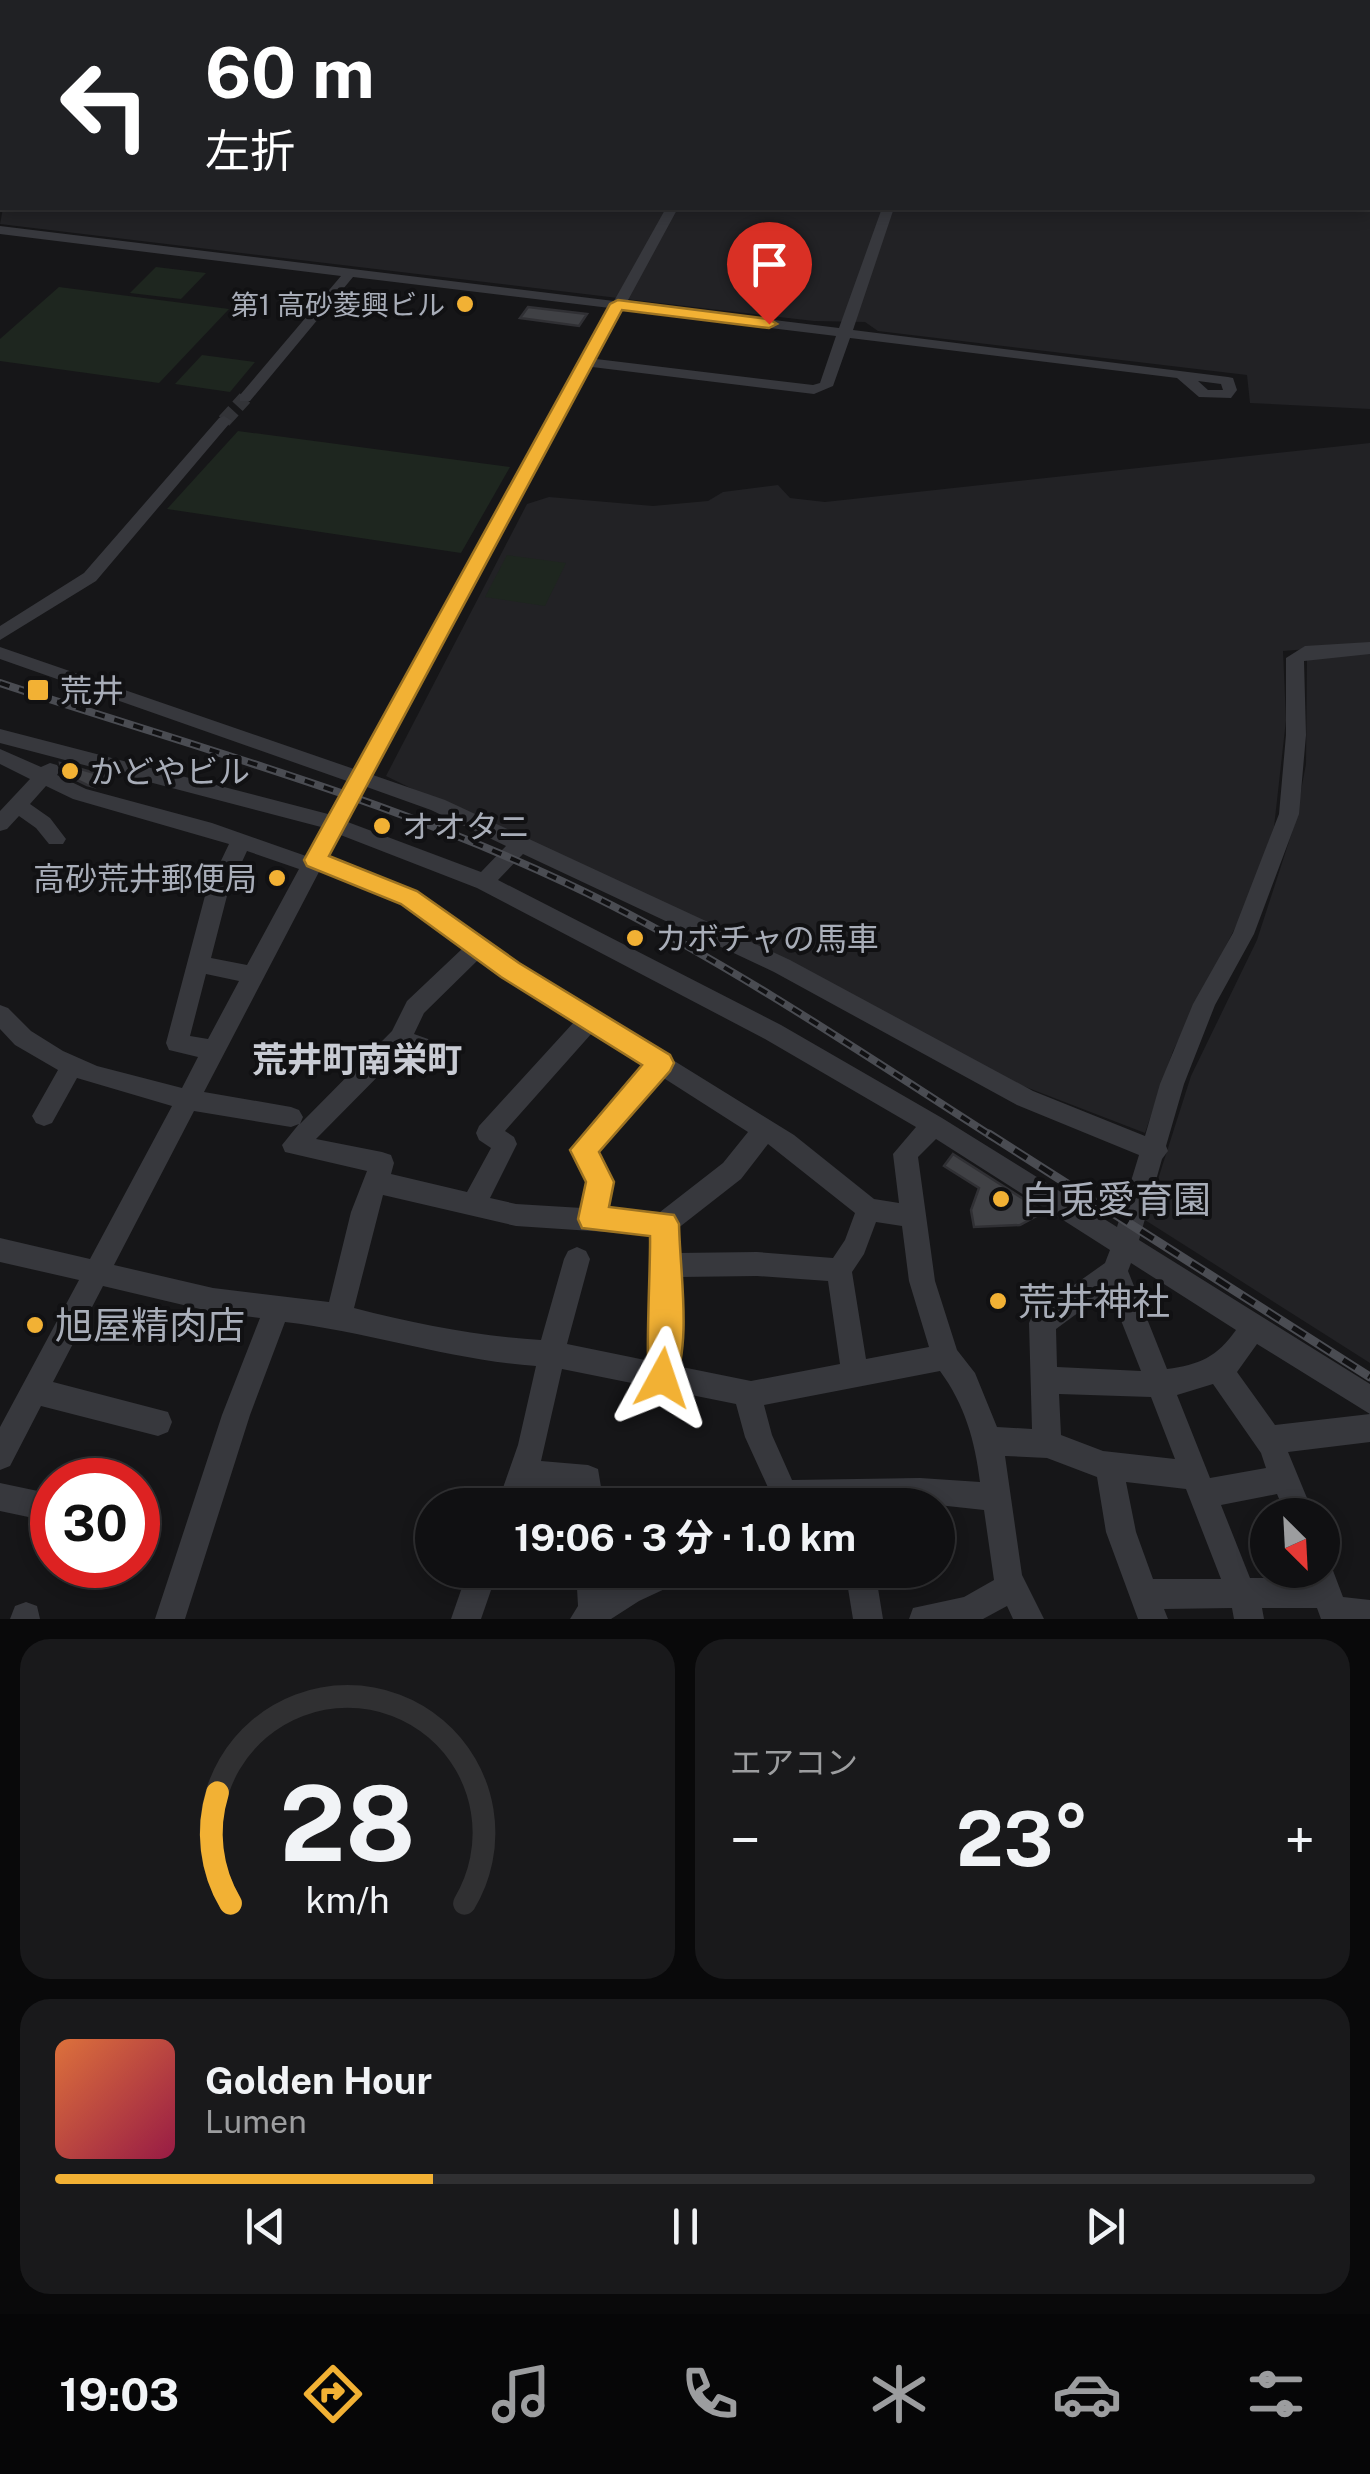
<!DOCTYPE html>
<html lang="ja">
<meta charset="utf-8">
<style>
:root{--surface:#101012;--page:#19191b;--text:#f1f3f6;--muted:#9c9d9f;--line:#303032;--accent:#f2b134}
body{margin:0;font-family:"Public Sans","Noto Sans JP",sans-serif;background:var(--page);color:var(--text);height:100vh;display:flex;flex-direction:column;font-size:38px;white-space:nowrap}
*{box-sizing:border-box;margin:0}
p{font-size:32px;color:var(--muted)}
.icon{flex:none;width:55px;height:55px;fill:none;stroke:currentColor;stroke-width:2;stroke-linecap:round;stroke-linejoin:round}
.map{position:relative;height:1619px;overflow:hidden}
.sheet{display:flex;flex-direction:column;gap:20px;padding:20px;background:#09090a;flex:1}
.sheet>*{flex:none}
.banner{position:absolute;left:0px;top:0px;width:1370px;height:210px;box-shadow:0 5px 15px #0003,0 0 0 2px var(--line);background:#202124;color:#fff;overflow:hidden}
.needle{width:65px;rotate:156deg}
.fabs{position:absolute;left:1250px;top:1498px;display:grid;gap:20px}
.fabs a{display:grid;place-items:center;width:90px;height:90px;border-radius:50%;background:var(--surface);box-shadow:0 5px 15px #0003,0 0 0 2px var(--line);font-size:50px}
.speed{position:absolute;left:30px;top:1458px;display:flex;gap:20px;font-size:50px;font-weight:700;text-align:center}
.speed>*{display:grid;place-content:center;width:130px;height:130px;border-radius:50%;background:var(--surface);box-shadow:0 5px 15px #0003,0 0 0 2px var(--line);line-height:1}
.speed .limit{border:15px solid #d22;background:#fff;color:#111}
.pin{position:absolute;display:grid;place-items:center;width:85px;height:85px;color:#fff;margin:-102px -42px;border-radius:50% 50% 50% 0;rotate:-45deg;box-shadow:0 0 10px #0007}
.pin .icon{rotate:45deg}
.me{position:absolute;width:110px;margin:-55px;rotate:5deg;stroke-linejoin:round;filter:drop-shadow(0 0 8px #0008)}
.turn{display:flex;align-items:center;gap:35px;height:210px;padding:0 40px;font-size:45px}
.turn .icon{width:130px;height:130px;stroke-width:2.5}
.turn b{display:block;font-size:70px;line-height:85px}
.big{font-size:75px;font-weight:700;line-height:1.1}
.sheet .widget{flex:1;display:flex;flex-direction:column;justify-content:center;gap:15px;min-width:0;padding:0 35px;border-radius:30px;background:var(--page)}
.sheet .dial{align-items:center;gap:0}
.dial svg{height:260px;overflow:visible;fill:none;stroke:var(--line);stroke-width:7;stroke-linecap:round;text-anchor:middle}
.dial text{fill:var(--text);stroke:none}
.song{display:flex;align-items:center;gap:30px}
.cover{width:120px;height:120px;border-radius:15px;background:linear-gradient(135deg,hsl(20 70% 55%),hsl(340 70% 35%))}
.played{height:10px;border-radius:5px;background:linear-gradient(90deg,var(--accent) 30%,var(--line) 30%)}
.keys{display:flex;justify-content:space-around;direction:ltr}
.heat{display:flex;justify-content:space-between;align-items:center;font-size:55px;direction:ltr}
.sheet .tiles{flex:1;display:grid;gap:20px;grid-template-columns:1fr 1fr}
.widget:last-child{grid-column:span 2}
.trip{position:absolute;left:415px;top:1488px;width:540px;height:100px;border-radius:50px;background:var(--surface);box-shadow:0 5px 15px #0003,0 0 0 2px var(--line);font-weight:700;line-height:100px;text-align:center}
.dock{display:flex;height:160px;justify-content:space-around;align-items:center;background:#060607;color:var(--muted)}
.dock .icon{width:70px;height:70px}
.dock .selected{color:var(--accent)}
.dock b{font-size:45px;color:var(--text)}
.map>svg:first-child{display:block}
.built{fill:#222225}
.green{fill:#1e261f}
.lines{fill:none;stroke-linecap:round;stroke-linejoin:round}
.stream{stroke:#2c353c;stroke-width:2.5}
.building{fill:#404145;stroke:#303034;stroke-width:2.5}
.minor-tunnel{stroke:#333438;stroke-width:14;stroke-dasharray:14 6;stroke-linecap:butt}
.minor{fill:#37383d;fill-rule:evenodd}
.rail-far1-casing{stroke:#4a4c52;stroke-width:8}
.rail-casing{stroke:#4a4c52;stroke-width:9}
.rail-far1{stroke:#111113;stroke-width:4;stroke-dasharray:10;stroke-linecap:butt}
.rail{stroke:#111113;stroke-width:5;stroke-dasharray:15;stroke-linecap:butt}
.route{fill:#f2b134;stroke:#9d7322;stroke-width:2.5}
.poi-dot{fill:#f2b134;stroke:#111113;stroke-width:4}
.labels{text-anchor:middle;dominant-baseline:central;stroke-width:8;stroke-linejoin:round;paint-order:stroke}
.far-poi-label{font-size:28px;fill:#a8adb8;stroke:#111113;text-anchor:end}
.poi-label{font-size:32px;fill:#a8adb8;stroke:#111113;text-anchor:start}
.neighbourhood-label{font-size:35px;font-weight:bold;fill:#c9ccd4;stroke:#111113}
.near-poi-label{font-size:38px;fill:#a8adb8;stroke:#111113;text-anchor:start}
</style>
<div class="map">
<svg width="1370" height="1619" viewBox="0 0 1370 1619">
<rect width="100%" height="100%" fill="#161618"/>
<g class="built">
<polygon points="170,0 1370,0 1370,409 1250,403 1247,375 878,331 865,322 814,321 651,302 0,224 3,208 1368,208 1368,2"/>
<polygon points="1370,443 1370,644 1283,651 1286,720 1274,827 1245,908 1173,1051 1145,1133 1005,1079 386,776 527,504 549,497 653,506 708,501 723,492 778,485 790,498 825,502"/>
<polygon points="1370,652 1370,1363 1145,1220 1191,1076 1257,940 1295,823 1306,764 1307,660"/>
</g>
<g class="green">
<polygon points="156,267 206,273 181,299 130,293"/>
<polygon points="59,287 229,309 159,383 0,361 0,339"/>
<polygon points="202,355 255,362 230,392 175,384"/>
<polygon points="238,431 510,467 461,553 167,509"/>
<polygon points="507,555 566,563 545,606 485,597"/>
</g>
<g class="lines">
<polyline class="stream" points="1225,0 1254,2"/>
</g>
<g class="building">
<polygon points="528,307 587,314 579,326 520,318"/>
<polygon points="60,763 105,776 95,787 87,785 62,773"/>
<polygon points="953,1154 1044,1212 1020,1225 974,1227 971,1210 979,1188 944,1166"/>
</g>
<g class="lines">
<polyline class="minor-tunnel" points="224,421 245,398"/>
<g class="minor">
<polygon points="1125,0 1174,0 1175,2 1128,2"/>
<rect x="0" y="51" width="2" height="6"/>
<polygon points="2,198 2,206 0,207 0,199"/>
<path d="M666 208H678L627 302 839 328 882 208H894L853 330 1228 377 1233 378 1237 390 1231 398 1199 397 1177 378 850 338 833 386 814 394 592 367 370 774 445 800 790 960 1033 1091 1145 1136 1160 1084 1193 1004 1233 933 1279 814 1286 735V658L1305 646 1370 642V654L1304 661 1306 735 1299 814 1254 934 1215 1005 1184 1084 1166 1146 1168 1151 1162 1159 1139 1240 1370 1384V1414L1257 1344 1237 1372 1275 1425 1370 1414V1442L1288 1452 1314 1515H1286L1277 1494 1221 1505 1250 1578H1307L1304 1570H1322V1557L1329 1560 1343 1597 1370 1600V1619H1321L1317 1608H1262L1264 1619H1234L1232 1608 1164 1609 1168 1619H1138L1106 1532 1097 1477 1047 1458 1005 1456 1022 1575 1044 1619H1013L1007 1606 983 1619H909L913 1608 964 1597 994 1580 984 1510 938 1505H776L745 1437 736 1404 562 1369 541 1461 588 1465 598 1469 604 1505H576L575 1492 532 1489 525 1505H497L518 1445 536 1366C450 1360 370 1332 285 1322L250 1415 185 1619H155L222 1415 260 1318 213 1312 103 1286 53 1382 168 1412 172 1422 168 1432 158 1436 41 1406 10 1466 0 1470V1427L79 1280 0 1262V1238L90 1259 172 1106 77 1078 52 1123 44 1126 36 1123 32 1116 58 1070 15 1045 0 1029V1005L8 1008 31 1031 63 1051 97 1066 182 1088 198 1057 169 1050 166 1043 206 892 229 844 73 799 46 786 30 804 50 818 66 839 63 844H49L36 828 19 816 7 829 0 831V811L30 779 0 764V749L41 767 50 763 57 765 60 770 57 775 86 789 212 823 306 856 321 827 0 743V729L328 814 347 781 0 659V647L354 769 610 308 353 277 250 401H240V395L341 276 0 234V226L614 301ZM623 310 836 336 820 383 813 385 596 359ZM1198 381 1221 384 1223 390H1208ZM364 786 431 810 506 846 481 872 345 821ZM338 834 477 888 765 1039 916 1127 893 1154 899 1203 874 1199 794 1135 521 966 416 891 327 855ZM247 851 299 869 247 965 211 958 228 892ZM523 854 774 972 1017 1105 1139 1155 1117 1227 942 1118 781 1025 498 880ZM320 870 402 903 463 948 407 1001 392 1031 300 1124 303 1117 299 1110 291 1107 204 1092ZM479 959 574 1022 479 1126 476 1133 479 1140 491 1148 467 1192 391 1174 394 1163 391 1155 382 1152 316 1139 404 1050 420 1056 428 1053 431 1046 428 1039 414 1034 424 1013ZM206 974 239 981 208 1039 190 1036ZM592 1033 644 1066 572 1150 588 1182 582 1208 516 1204 490 1198 517 1144 514 1137 505 1131ZM662 1077 748 1132 723 1163 660 1212 607 1209 612 1182 597 1152ZM194 1111 291 1127 299 1124 282 1145 285 1152 367 1171 351 1212 329 1302 213 1288 114 1265ZM936 1139 1110 1250 1105 1263 1033 1314 1029 1323 1032 1429 997 1427 975 1373 957 1350 935 1281 918 1157ZM768 1144 855 1213 845 1240 833 1258 757 1252 678 1253 677 1229 741 1179ZM383 1195 516 1226 652 1235 654 1322 650 1361 567 1344 590 1259 586 1251 577 1247 568 1251 564 1259 541 1340C477 1336 416 1324 354 1308ZM876 1222 902 1226 909 1281 929 1347 866 1359 852 1272 864 1254ZM1131 1263 1236 1330C1217 1357 1199 1365 1167 1369L1128 1271ZM757 1276 828 1281 840 1364 751 1381 677 1366 680 1322 679 1277ZM1109 1290 1141 1371 1057 1367 1056 1329ZM940 1371C965 1405 975 1441 980 1482L920 1478 792 1480 772 1435 764 1405ZM1213 1384 1261 1453 1266 1468 1210 1478 1177 1395ZM1059 1394 1151 1397 1175 1459 1103 1451 1061 1435ZM1126 1482 1186 1489 1221 1579H1153L1136 1532Z"/>
<polygon points="224,416 232,421 229,424 96,581 0,640 0,626 84,573 219,418"/>
<polygon points="0,1483 52,1494 52,1522 0,1511"/>
<polygon points="468,1570 498,1570 481,1619 451,1619"/>
<polygon points="576,1570 606,1570 607,1587 639,1570 689,1570 684,1580 639,1601 611,1619 570,1619 578,1606"/>
<polygon points="845,1570 875,1570 883,1619 853,1619"/>
<polygon points="26,1602 37,1606 40,1619 10,1619 15,1606"/>
</g>
<g class="rail-far1-casing">
<path id="rail-far1" d="M0 683C204 750 419 807 611 905 744 973 868 1057 993 1137"/>
</g>
<g class="rail-casing">
<polyline id="rail" points="989,1134 1370,1377"/>
</g>
<use href="#rail-far1" class="rail-far1"/>
<use href="#rail" class="rail"/>
</g>
<path class="route" d="M618 300 769 319 777 324 769 328 622 310 329 856 417 891 519 963 670 1055 674 1063 670 1071 599 1152 614 1182 609 1207 674 1215 679 1224C680 1274 692 1342 673 1388L662 1393 651 1388C644 1372 651 1264 650 1236L582 1228 578 1219 586 1182 570 1150 642 1065 501 977 401 904 307 866 304 860 610 304Z"/>
<g class="poi-dot">
<circle cx="465" cy="304" r="10"/>
<rect x="26" y="678" width="24" height="24" rx="5"/>
<circle cx="70" cy="771" r="10"/>
<circle cx="382" cy="826" r="10"/>
<circle cx="277" cy="878" r="10"/>
<circle cx="635" cy="938" r="10"/>
<circle cx="1001" cy="1199" r="10"/>
<circle cx="998" cy="1301" r="10"/>
<circle cx="35" cy="1325" r="10"/>
</g>
<g class="labels">
<g class="far-poi-label">
<text x="445" y="304">第1 高砂菱興ビル</text>
</g>
<g class="poi-label">
<text x="60" y="690">荒井</text>
<text x="90" y="771">かどやビル</text>
<text x="402" y="826">オオタニ</text>
<text x="257" y="878" text-anchor="end">高砂荒井郵便局</text>
<text x="655" y="938">カボチャの馬車</text>
</g>
<g class="neighbourhood-label">
<text x="357" y="1059">荒井町南栄町</text>
</g>
<g class="near-poi-label">
<text x="1021" y="1199">白兎愛育園</text>
<text x="1018" y="1301">荒井神社</text>
<text x="55" y="1325">旭屋精肉店</text>
</g>
</g>
</svg>
<div class="fabs">
<a><svg class="needle" viewBox="-14 -14 28 28"><path d="M0-13l5 13h-10z" fill="#e53935"/><path d="M0 13l5-13h-10z" fill="#9c9d9f"/></svg></a>
</div>
<div class="speed"><div class="limit">30</div></div>
<div class="pin" style="left:769px;top:324px;background:#d93025"><svg class="icon" aria-label="arrive" viewBox="0 0 24 24"><path d="M6 21V4h12l-3 4 3 4H6"/></svg></div>
<svg class="me" style="left:662px;top:1378px" viewBox="-20 -20 40 40"><path d="M0-17L14 15 0 8-14 15z" fill="#f2b134" stroke="#fff" stroke-width="4"/></svg>
<div class="trip">19:06 · 3 分 · 1.0 km</div>
<div class="banner">
<div class="turn"><svg class="icon" aria-label="left" viewBox="0 0 24 24"><path d="M17 20v-9H6M10 6l-5 5 5 5"/></svg><div><b>60 m</b>左折</div></div>
</div>
</div>
<section class="sheet">
<div class="tiles">
<div class="widget dial"><svg viewBox="0 0 100 80">
<path d="M14 69A42 42 0 1 1 86 69"/>
<path d="M14 69A42 42 0 0 1 10 35" stroke="#f2b134"/>
<text x="50" y="56" font-size="32" font-weight="700">28</text>
<text x="50" y="72" font-size="11">km/h</text>
</svg></div>
<div class="widget"><p>エアコン</p>
<div class="heat"><a>−</a><b class="big">23°</b><a>+</a></div>
</div>
<div class="widget">
<div class="song"><i class="cover"></i><div><b>Golden Hour</b><p>Lumen</p></div></div>
<div class="played"></div>
<div class="keys"><svg class="icon" aria-label="previous" viewBox="0 0 24 24"><path d="M18 5L8 12l10 7zM5 5v14"/></svg><svg class="icon" aria-label="pause" viewBox="0 0 24 24"><path d="M8 5v14M16 5v14"/></svg><svg class="icon" aria-label="next" viewBox="0 0 24 24"><path d="M6 5l10 7-10 7zM19 5v14"/></svg></div>
</div>
</div>
</section>
<nav class="dock">
<b>19:03</b>
<svg class="icon selected" aria-label="directions" viewBox="0 0 24 24"><path d="M12 3l9 9-9 9-9-9zM9 14v-3h6M13 9l2 2-2 2"/></svg>
<svg class="icon" aria-label="music" viewBox="0 0 24 24"><path d="M9 18V5l10-2v13"/><circle cx="6" cy="18" r="3"/><circle cx="16" cy="16" r="3"/></svg>
<svg class="icon" aria-label="phone" viewBox="0 0 24 24"><path d="M5 4h4l2 5-3 2q2 4 5 5l2-3 5 2v4C11 20 4 13 5 4z"/></svg>
<svg class="icon" aria-label="climate" viewBox="0 0 24 24"><path d="M12 3v18M4 7l16 10M4 17L20 7"/></svg>
<svg class="icon" aria-label="car" viewBox="0 0 24 24"><path d="M5 17H2v-5l4-1 3-4h7l3 4 3 1v5h-3M9 17h6M6 11h13"/><circle cx="7" cy="17" r="2"/><circle cx="17" cy="17" r="2"/></svg>
<svg class="icon" aria-label="filters" viewBox="0 0 24 24"><path d="M4 7h16M4 17h16"/><circle cx="9" cy="7" r="2"/><circle cx="15" cy="17" r="2"/></svg>
</nav>
